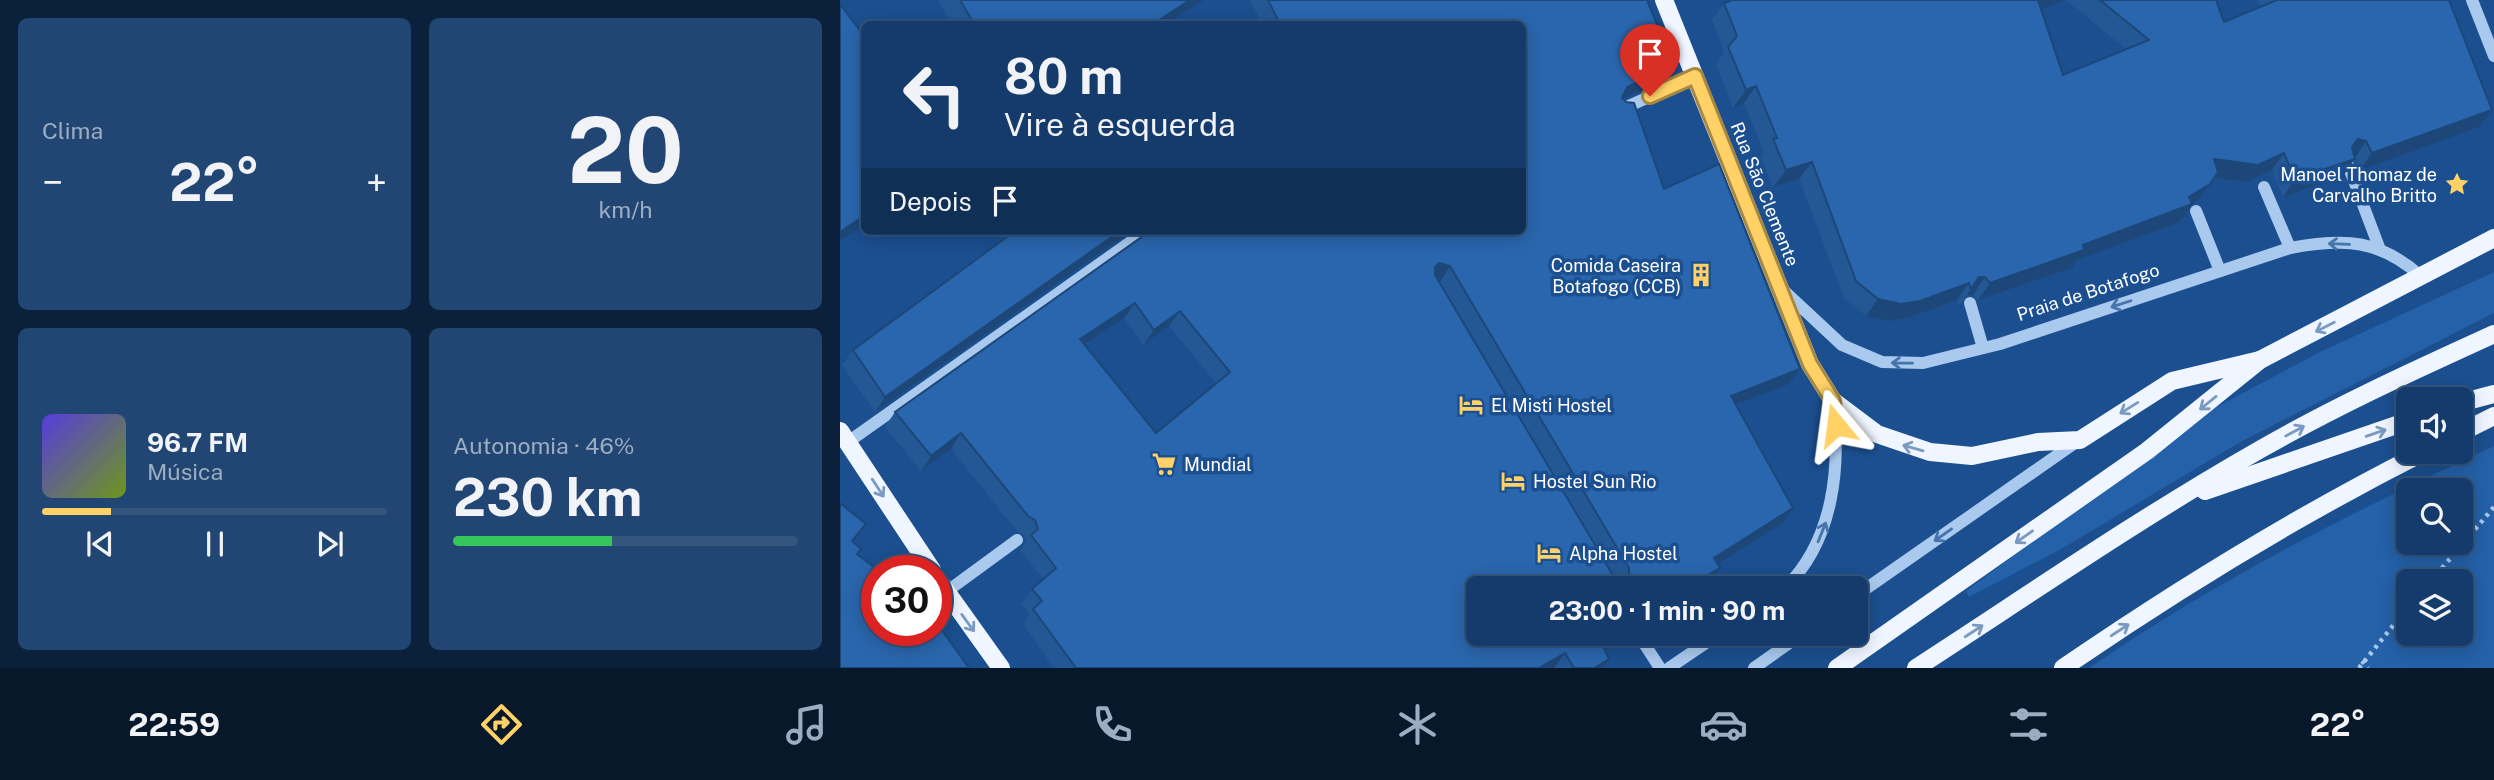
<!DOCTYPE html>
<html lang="pt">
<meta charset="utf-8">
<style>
:root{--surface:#143b6b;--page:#214673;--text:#f1f3f6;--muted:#9dadc1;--line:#33557e;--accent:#ffd166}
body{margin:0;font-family:"Public Sans",sans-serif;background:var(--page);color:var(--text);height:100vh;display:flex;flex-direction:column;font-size:26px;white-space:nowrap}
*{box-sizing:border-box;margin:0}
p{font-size:23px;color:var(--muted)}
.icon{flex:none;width:38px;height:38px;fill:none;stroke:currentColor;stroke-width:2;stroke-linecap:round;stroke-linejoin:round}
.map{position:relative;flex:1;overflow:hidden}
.drawer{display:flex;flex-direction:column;gap:18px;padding:18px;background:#0b203b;width:840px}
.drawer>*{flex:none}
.hud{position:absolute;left:21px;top:21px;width:665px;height:214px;border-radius:10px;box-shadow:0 4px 18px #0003,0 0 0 2px var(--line);background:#143b6b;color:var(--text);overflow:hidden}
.tools{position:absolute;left:1556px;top:387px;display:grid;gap:14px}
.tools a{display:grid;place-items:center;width:77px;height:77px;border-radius:10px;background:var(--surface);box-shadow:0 4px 18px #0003,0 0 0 2px var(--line);font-size:35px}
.speed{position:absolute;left:21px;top:555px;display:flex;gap:14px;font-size:35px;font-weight:700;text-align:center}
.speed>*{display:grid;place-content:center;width:91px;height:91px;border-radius:50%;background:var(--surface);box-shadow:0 4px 18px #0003,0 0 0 2px var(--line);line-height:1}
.speed .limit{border:10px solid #d22;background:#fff;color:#111}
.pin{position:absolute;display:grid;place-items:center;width:60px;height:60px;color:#fff;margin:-72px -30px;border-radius:50% 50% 50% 0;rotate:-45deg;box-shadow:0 0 7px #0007}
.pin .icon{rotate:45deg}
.me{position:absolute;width:77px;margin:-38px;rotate:344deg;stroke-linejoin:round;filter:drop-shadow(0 0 5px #0008)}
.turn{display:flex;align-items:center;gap:24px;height:147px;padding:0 28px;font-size:32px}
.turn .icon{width:91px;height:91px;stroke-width:2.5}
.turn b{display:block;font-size:49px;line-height:60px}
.then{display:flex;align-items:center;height:66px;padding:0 28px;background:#0003;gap:14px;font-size:26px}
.big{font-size:52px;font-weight:700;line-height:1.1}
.drawer .tile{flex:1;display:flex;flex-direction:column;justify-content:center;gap:10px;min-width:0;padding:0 24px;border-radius:10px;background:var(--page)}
.drawer .dial{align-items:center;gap:0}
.dial b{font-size:91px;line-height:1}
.song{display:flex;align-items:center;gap:21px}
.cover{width:84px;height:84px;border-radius:10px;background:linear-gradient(135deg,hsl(250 70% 55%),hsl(80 70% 35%))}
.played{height:7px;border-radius:4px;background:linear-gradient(90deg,var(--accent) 20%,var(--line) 20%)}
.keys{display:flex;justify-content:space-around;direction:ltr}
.heat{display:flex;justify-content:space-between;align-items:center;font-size:38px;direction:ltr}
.charge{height:10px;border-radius:5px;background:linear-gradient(90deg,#34c759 46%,var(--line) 0)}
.drawer .tiles{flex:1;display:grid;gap:18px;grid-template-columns:repeat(2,1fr)}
.trip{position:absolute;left:626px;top:576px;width:402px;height:70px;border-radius:10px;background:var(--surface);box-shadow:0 4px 18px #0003,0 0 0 2px var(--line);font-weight:700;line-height:70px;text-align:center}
.dock{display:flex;height:112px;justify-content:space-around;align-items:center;background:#08182b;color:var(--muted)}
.dock .icon{width:49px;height:49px}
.dock .selected{color:var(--accent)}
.dock b{font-size:32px;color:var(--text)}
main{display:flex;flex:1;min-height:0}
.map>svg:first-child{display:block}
.green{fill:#2461a8;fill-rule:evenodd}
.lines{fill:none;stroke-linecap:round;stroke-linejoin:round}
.path{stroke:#a9c9ee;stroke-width:4.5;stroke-dasharray:3.5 5;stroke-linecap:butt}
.minor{stroke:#a9c9ee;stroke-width:12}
.major{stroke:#f0f6ff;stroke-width:18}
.wall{fill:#245895;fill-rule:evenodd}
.shaded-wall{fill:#1d4779}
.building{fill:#2a66ad;stroke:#1d4779;stroke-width:2;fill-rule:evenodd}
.oneway{stroke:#4674ac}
.oneway2{stroke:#7b9ac1}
.route-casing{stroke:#a68842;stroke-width:18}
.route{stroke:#ffd166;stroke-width:12}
.labels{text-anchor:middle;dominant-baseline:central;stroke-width:7;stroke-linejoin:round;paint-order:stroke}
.poi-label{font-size:18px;fill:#fff;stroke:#1b4f8f;text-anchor:start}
.street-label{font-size:18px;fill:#fff;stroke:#1b4f8f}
</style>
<main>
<section class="drawer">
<div class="tiles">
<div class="tile"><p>Clima</p>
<div class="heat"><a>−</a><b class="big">22°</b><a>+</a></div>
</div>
<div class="tile dial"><b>20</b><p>km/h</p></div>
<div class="tile">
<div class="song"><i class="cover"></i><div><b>96.7 FM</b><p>Música</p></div></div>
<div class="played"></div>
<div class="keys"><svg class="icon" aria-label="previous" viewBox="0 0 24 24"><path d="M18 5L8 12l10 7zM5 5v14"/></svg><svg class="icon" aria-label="pause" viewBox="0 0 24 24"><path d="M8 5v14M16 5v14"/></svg><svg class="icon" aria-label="next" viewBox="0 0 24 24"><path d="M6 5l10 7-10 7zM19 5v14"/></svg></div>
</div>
<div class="tile"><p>Autonomia · 46%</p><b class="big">230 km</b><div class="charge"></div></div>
</div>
</section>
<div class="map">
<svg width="1654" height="668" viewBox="0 0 1654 668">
<rect width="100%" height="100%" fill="#1b4f8f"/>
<g class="green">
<polygon points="1654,272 1654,313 1402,441 1223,548 1129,597 1126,591 1369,411 1480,352"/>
<path d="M1654 446V668H1249C1379 578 1511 513 1654 446ZM1568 490H1620V542H1568ZM1568 581H1620V634H1568Z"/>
</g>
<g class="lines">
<g class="path">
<polyline points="1591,581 1654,507"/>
<polyline points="1522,661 1528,668"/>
<polyline points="1519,668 1568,607"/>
</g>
<g class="minor">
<polyline points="1632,0 1654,56"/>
<polyline points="780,110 855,76"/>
<polyline points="1508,165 1539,247"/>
<polyline points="1424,187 1450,248"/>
<polyline points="1356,211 1380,271"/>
<path d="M943 290 1002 345 1042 362 1083 363 1160 344 1450 248C1505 238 1539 239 1582 277"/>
<polyline points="1130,303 1143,348"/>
<polyline points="8,442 306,231"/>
<polyline points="949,587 966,582 985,588"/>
<path d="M945 588C994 540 1001 467 993 401"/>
<polyline points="106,592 177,540"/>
<polyline points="1017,595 1239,440"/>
<polyline points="798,634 820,668"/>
<polyline points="829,668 879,634"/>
<polyline points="914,668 962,634"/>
</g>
<g class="major">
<polyline points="824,0 970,364 993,401 1037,434 1090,452 1132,456 1198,442 1240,440 1332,381 1420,360"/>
<polyline points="1620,403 1654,394"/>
<polyline points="0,431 92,570"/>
<polyline points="1620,433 1654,416"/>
<polyline points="1365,491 1568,421"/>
<polyline points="96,577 161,668"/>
<polyline points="997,668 1307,451 1420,360 1654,238"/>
<path d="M1076 668C1190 594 1303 516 1421 449 1496 406 1575 370 1654 334"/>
<path d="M1223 668C1338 589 1459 515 1584 452"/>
</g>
</g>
<g class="wall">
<polygon points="98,0 364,0 327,24 112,24"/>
<path d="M410 0H807L823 81 783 99 824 189 949 384 896 405 953 508 943 523 877 564 880 568 869 583 639 588 789 635 765 651 763 668H214L183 624 190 614 181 604 192 589 203 579 180 550 186 541 184 535 177 531 111 449 81 471 45 427 55 412 682 24H422ZM598 281 600 282 775 578 774 577ZM284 318 303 345 329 326 376 383 316 433 244 344Z"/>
<path d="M892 0H1376L1384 22 1421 7 1418 0H1609L1639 127 1519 171 1514 160 1503 176 1443 197 1432 170 1406 182 1374 178 1357 201 1352 205 1340 222 1237 260 1232 268 1138 300 1133 295H1127L1119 306 1117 300 1068 318 1049 321 1026 316 1004 298 959 179 933 187 921 157 924 152 904 103 893 108 876 64 884 52 872 20 884 3ZM1226 0 1286 49 1223 75 1201 9Z"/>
<polygon points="186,231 291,231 35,412 2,365 13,350"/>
</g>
<g class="shaded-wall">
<polygon points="350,0 364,0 327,24 313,24"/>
<polygon points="1195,0 1226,0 1185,15"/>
<polygon points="834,66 823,81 776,102 787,87"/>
<polygon points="916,86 904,103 893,108 906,90"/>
<polygon points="1652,110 1639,127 1519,171 1532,153"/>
<polygon points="1518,139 1526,141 1503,176 1443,197 1455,179"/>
<polygon points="1444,153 1432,170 1406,182 1362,176 1374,159"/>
<polygon points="972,162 959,179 933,187 946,170"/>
<polygon points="1370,184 1357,201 1352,205 1340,222 1237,260 1232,268 1138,300 1150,283 1243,245 1349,197"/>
<polygon points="24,216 24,225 0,241 0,232"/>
<polygon points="280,231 291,231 35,412 45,397"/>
<polygon points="599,263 610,266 600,282 588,278 595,267"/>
<polygon points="1139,277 1145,277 1133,295 1127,295"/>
<polygon points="1129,283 1117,300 1068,318 1049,321 1026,316 1038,299"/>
<polygon points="295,303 284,318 229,354 240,339"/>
<polygon points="340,311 329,326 303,345 314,330"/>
<polygon points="960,369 949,384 880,411 891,396"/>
<polygon points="121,433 111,449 81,471 91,456"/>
<polygon points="953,508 943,523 863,573 874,558"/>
<polygon points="880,568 869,583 860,588 846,588"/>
<polygon points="779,634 791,634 752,659 762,644"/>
<polygon points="725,653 714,668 699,668"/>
<polygon points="769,659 763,668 754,668"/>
</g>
<g class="building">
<polygon points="120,0 350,0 313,24 134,24"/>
<path d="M428 0H807L834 66 787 87 782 98 786 102 794 103 824 189 879 164 960 369 891 396 953 508 874 558 880 568 846 588H639V634H779L762 644 769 659 754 668H734L725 653 699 668H236L193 609 202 601 192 589 216 568 191 535 198 529 195 520 188 516 121 433 91 456 55 412 310 231H682V24H440ZM599 263 610 266 789 568V577L785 581 774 577 595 275V267ZM295 303 314 330 340 311 390 372 316 433 240 339Z"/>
<polygon points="892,0 1198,0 1223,75 1309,40 1260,0 1376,0 1384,22 1437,0 1609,0 1652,110 1532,153 1526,141 1518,139 1512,147 1515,159 1455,179 1444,153 1418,165 1374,159 1378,172 1370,184 1349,197 1352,204 1243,245 1244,250 1150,283 1145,277 1139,277 1131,289 1129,283 1080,301 1061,304 1038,299 1016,281 972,162 946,170 933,139 937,138 916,86 906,90 888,47 897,36 884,3"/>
<polygon points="0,4 24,36 24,216 0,232"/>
<polygon points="175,231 178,231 181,235 186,231 280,231 45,397 13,350"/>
<polygon points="0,503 26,524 12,541 21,549 17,554 34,567 32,569 37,573 37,630 96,630 96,622 129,668 0,668"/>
</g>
<defs><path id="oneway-shaft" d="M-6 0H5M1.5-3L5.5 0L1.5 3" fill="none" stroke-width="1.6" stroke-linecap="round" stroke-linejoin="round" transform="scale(1.75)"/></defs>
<g class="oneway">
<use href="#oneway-shaft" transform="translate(1499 244) rotate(-178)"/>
<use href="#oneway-shaft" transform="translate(1281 304) rotate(162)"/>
<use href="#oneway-shaft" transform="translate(1062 363) rotate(-179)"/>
<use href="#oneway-shaft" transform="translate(982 532) rotate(-68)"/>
<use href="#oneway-shaft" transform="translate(1103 535) rotate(145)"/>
</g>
<g class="oneway2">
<use href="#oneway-shaft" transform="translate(1485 327) rotate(153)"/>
<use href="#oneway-shaft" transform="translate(1368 403) rotate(141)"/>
<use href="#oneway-shaft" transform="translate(1289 408) rotate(148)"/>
<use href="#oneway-shaft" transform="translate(1455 431) rotate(-28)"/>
<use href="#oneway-shaft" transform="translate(1536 433) rotate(-19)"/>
<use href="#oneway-shaft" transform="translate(1073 448) rotate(-164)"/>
<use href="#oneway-shaft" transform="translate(38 488) rotate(57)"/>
<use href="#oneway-shaft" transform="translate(1184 537) rotate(145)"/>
<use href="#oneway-shaft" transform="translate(128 623) rotate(54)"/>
<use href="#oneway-shaft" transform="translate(1280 630) rotate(-33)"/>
<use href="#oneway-shaft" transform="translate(1134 631) rotate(-33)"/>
</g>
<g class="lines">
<g class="route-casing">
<polyline id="route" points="810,96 855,76 970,364 993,401 996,425"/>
</g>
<use href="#route" class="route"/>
</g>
<defs>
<g id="sight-bare" transform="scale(1.89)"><path d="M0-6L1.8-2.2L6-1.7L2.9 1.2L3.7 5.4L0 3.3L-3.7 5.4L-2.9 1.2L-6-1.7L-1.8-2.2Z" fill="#ffd166" stroke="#1b4f8f" stroke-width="2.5" paint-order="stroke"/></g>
<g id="building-bare" transform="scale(1.89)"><path d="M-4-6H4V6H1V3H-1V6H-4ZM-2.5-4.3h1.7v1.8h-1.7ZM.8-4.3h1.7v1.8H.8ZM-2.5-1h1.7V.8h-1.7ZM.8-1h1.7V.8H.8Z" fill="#ffd166" stroke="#1b4f8f" stroke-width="2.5" paint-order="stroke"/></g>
<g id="hotel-bare" transform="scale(1.89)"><path d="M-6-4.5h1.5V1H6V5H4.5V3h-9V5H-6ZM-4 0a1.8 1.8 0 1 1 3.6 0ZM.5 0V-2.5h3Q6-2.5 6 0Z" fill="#ffd166" stroke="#1b4f8f" stroke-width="2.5" paint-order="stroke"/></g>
<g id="supermarket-bare" transform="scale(1.89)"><path d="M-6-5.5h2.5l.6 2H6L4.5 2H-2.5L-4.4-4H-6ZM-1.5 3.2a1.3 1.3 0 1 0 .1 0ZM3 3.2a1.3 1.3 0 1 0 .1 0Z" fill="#ffd166" stroke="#1b4f8f" stroke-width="2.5" paint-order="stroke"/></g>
</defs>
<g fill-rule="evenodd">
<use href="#sight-bare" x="1617" y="184"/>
<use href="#building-bare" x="861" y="275"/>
<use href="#hotel-bare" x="631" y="405"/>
<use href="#supermarket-bare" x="324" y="464"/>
<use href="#hotel-bare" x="673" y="481"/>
<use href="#hotel-bare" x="709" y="553"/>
</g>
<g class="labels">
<g class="poi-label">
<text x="1597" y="174" text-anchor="end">Manoel Thomaz de<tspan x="1597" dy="21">Carvalho Britto</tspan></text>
<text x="841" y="265" text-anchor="end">Comida Caseira<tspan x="841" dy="21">Botafogo (CCB)</tspan></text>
<text x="651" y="405">El Misti Hostel</text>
<text x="344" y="464">Mundial</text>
<text x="693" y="481">Hostel Sun Rio</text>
<text x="729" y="553">Alpha Hostel</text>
</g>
<g class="street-label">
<text transform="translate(925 194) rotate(68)">Rua São Clemente</text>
<text transform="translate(1248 292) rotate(-18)">Praia de Botafogo</text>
</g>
</g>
</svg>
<div class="tools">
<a><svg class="icon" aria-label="sound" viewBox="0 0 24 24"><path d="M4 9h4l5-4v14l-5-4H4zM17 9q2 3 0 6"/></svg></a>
<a><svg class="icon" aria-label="search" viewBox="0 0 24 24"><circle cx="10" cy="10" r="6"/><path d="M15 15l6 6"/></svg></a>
<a><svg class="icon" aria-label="layers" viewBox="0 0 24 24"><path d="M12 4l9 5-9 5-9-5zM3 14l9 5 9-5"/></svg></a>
</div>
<div class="speed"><div class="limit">30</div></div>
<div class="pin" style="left:810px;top:96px;background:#d93025"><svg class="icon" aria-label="arrive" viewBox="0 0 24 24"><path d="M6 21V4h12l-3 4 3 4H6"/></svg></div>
<svg class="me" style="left:996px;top:425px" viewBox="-20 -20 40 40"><path d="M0-17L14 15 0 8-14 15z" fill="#ffd166" stroke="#fff" stroke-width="4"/></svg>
<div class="trip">23:00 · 1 min · 90 m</div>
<div class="hud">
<div class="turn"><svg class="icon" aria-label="left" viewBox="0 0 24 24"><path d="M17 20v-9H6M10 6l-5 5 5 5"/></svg><div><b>80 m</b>Vire à esquerda</div></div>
<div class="then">Depois<svg class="icon" aria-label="arrive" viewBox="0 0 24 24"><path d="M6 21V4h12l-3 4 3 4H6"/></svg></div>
</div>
</div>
</main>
<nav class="dock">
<b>22:59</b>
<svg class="icon selected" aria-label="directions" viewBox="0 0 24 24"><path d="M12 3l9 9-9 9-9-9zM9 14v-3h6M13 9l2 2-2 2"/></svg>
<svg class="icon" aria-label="music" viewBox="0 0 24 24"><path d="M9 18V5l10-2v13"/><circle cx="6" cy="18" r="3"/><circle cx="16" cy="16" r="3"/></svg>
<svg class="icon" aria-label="phone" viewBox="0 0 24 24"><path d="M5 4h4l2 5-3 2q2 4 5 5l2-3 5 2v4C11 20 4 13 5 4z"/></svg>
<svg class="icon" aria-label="climate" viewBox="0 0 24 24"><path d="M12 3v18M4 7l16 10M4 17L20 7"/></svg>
<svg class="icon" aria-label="car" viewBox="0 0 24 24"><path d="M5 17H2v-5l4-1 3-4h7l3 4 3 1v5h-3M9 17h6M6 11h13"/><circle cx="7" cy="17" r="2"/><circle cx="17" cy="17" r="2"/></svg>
<svg class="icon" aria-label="filters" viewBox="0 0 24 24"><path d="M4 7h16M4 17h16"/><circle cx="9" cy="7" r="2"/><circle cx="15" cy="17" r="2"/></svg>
<b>22°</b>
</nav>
